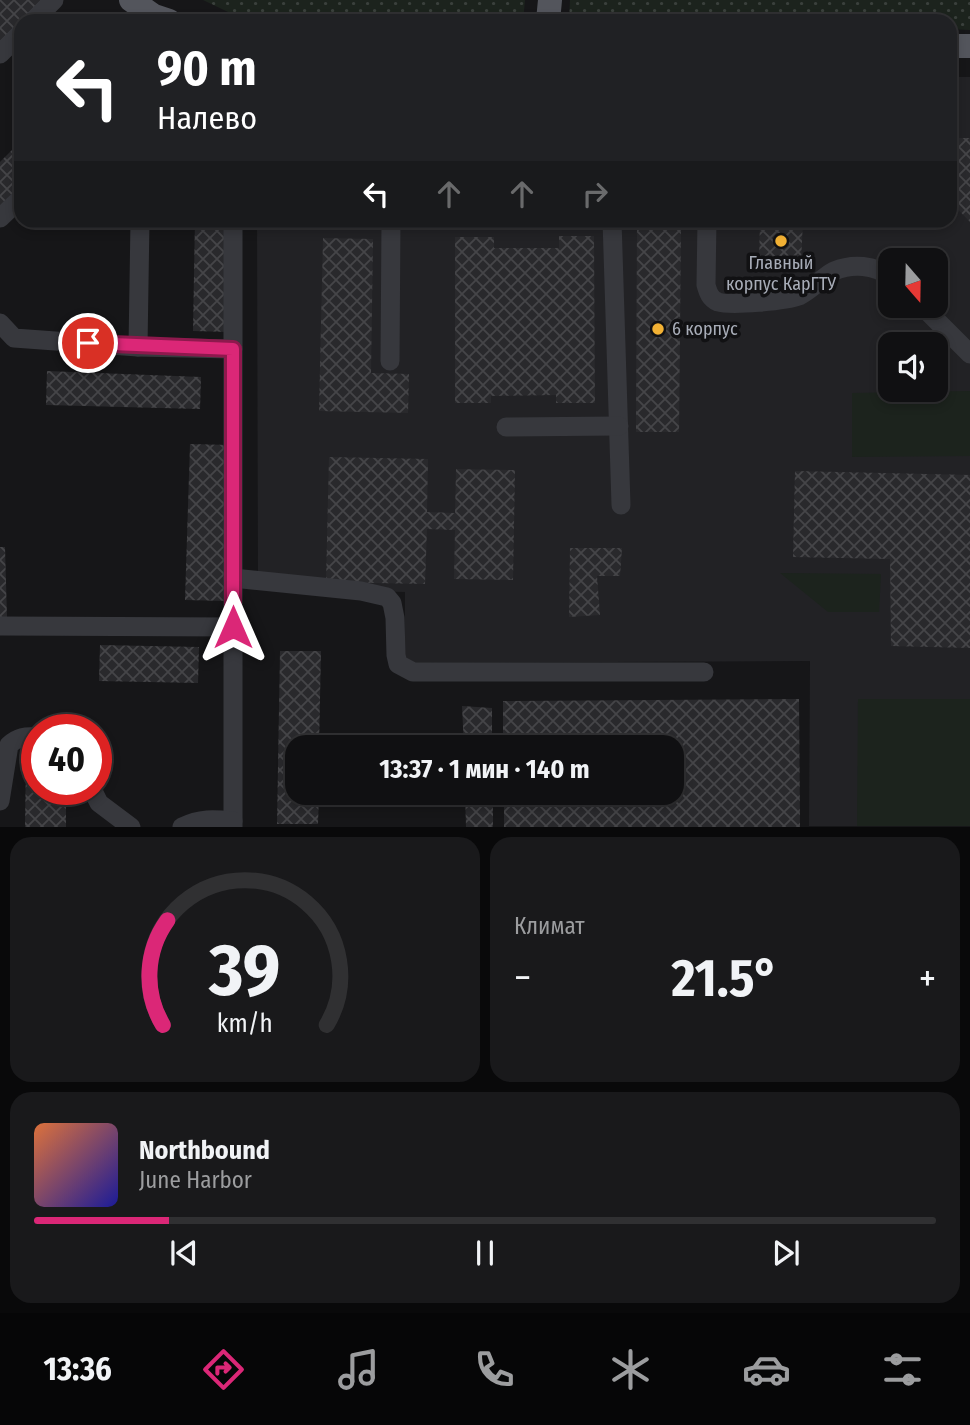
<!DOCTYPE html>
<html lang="ru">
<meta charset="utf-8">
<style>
:root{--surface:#101012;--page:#19191b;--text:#f1f3f6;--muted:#9c9d9f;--line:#303032;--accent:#db2777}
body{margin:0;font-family:"Fira Sans Condensed",sans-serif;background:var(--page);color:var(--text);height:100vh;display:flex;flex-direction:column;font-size:26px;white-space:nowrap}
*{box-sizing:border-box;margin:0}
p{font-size:23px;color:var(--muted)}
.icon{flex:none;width:38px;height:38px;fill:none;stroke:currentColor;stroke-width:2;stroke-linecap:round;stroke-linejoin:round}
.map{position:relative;height:827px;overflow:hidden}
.drawer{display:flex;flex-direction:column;gap:10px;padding:10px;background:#09090a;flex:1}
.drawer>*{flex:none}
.hud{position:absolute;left:14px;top:14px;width:943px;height:214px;border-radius:21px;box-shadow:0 4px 10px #0003,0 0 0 2px var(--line);background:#202124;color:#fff;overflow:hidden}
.needle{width:46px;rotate:160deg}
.tools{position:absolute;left:878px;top:248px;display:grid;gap:14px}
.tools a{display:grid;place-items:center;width:70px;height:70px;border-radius:14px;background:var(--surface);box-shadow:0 4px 10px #0003,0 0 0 2px var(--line);font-size:35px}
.speed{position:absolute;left:21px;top:714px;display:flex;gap:14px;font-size:35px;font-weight:700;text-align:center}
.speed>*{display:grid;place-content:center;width:91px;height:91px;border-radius:50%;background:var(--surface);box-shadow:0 4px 10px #0003,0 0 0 2px var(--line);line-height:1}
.speed .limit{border:10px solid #d22;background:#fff;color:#111}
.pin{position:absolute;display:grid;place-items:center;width:60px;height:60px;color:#fff;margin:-30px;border:4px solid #fff;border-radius:50%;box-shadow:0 2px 7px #0007}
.me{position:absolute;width:77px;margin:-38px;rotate:0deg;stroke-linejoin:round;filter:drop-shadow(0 0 5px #0008)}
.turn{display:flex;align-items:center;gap:24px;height:147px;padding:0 28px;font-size:32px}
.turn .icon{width:91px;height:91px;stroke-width:2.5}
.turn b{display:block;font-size:49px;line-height:60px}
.lanes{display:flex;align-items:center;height:66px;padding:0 28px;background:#0003;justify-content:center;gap:35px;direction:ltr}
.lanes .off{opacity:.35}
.big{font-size:52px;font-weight:700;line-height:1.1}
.drawer .tile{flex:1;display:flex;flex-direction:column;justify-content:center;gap:10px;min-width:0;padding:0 24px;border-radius:21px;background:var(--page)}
.drawer .dial{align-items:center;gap:0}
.dial svg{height:182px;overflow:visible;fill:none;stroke:var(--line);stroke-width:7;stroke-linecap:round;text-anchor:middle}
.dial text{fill:var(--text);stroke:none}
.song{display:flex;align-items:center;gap:21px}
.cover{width:84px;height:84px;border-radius:10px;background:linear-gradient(135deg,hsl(20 70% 55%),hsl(240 70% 35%))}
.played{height:7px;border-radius:4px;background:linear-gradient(90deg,var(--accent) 15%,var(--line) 15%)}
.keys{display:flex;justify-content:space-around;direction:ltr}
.heat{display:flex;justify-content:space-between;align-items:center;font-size:38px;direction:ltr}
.drawer .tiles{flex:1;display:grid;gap:10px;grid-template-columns:1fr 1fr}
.tile:last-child{grid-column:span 2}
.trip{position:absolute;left:285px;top:735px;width:399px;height:70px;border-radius:21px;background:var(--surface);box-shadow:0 4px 10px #0003,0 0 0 2px var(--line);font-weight:700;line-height:70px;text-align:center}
.menu{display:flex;height:112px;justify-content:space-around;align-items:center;background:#060607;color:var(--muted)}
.menu .icon{width:49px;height:49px}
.menu .on{color:var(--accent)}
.menu b{font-size:32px;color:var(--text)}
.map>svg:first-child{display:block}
.built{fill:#222225;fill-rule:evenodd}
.green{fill:url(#green-dots)}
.pitch{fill:#1c231d}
.building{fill:url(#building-cross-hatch)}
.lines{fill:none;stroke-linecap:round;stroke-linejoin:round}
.minor{stroke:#37383d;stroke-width:19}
.major{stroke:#53555c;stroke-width:24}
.route-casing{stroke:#8e194d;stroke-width:18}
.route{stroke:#db2777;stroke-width:12}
.poi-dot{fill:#f2b134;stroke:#111113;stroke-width:2.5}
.labels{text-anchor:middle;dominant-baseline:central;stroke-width:7;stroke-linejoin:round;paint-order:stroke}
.poi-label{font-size:18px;fill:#a8adb8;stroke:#111113}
</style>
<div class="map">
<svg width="970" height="827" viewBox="0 0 970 827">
<defs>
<pattern id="green-dots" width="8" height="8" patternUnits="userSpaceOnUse" patternTransform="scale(1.75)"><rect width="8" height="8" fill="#1c231d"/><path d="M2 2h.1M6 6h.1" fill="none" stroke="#3a403c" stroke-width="1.8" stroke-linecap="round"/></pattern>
<pattern id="building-cross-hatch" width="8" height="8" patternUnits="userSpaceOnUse" patternTransform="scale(1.75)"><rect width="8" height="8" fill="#29292c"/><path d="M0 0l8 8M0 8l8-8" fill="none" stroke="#454548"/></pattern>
</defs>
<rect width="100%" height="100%" fill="#161618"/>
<path class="built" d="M950 77H970V826H809L810 661 405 663V592L258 589 257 221 950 220ZM891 261H936V306H891ZM891 345H936V390H891Z"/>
<g class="green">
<polygon points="203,0 525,0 523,21 247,21"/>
<polygon points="570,0 970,0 970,30 950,29 950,21 569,21"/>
</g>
<g class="pitch">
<polygon points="970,391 970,456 852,457 852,393"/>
<polygon points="780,573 881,574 879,612 828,612"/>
<polygon points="858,699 970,699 970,826 857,826"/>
</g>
<g class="building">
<polygon points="0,0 45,0 24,21 21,21 21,24 0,45"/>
<polygon points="950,138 970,138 970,222 950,201"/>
<polygon points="21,141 21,192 0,213 0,162"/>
<polygon points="195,220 230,220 229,332 193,331"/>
<polygon points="760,220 803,220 801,263 759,261"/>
<polygon points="637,225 681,225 679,432 636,432"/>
<polygon points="559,236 594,236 595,403 556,403 556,395 491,396 491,403 455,403 455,237 494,237 494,248 559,248"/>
<polygon points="323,238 373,239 371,373 409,374 408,413 319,411"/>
<polygon points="47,371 201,377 200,409 46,405"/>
<polygon points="190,444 230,445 225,601 185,600"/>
<polygon points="329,457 428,459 427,512 455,513 456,469 515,470 513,580 454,579 455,530 427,529 425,584 326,582"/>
<polygon points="795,471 970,475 970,648 891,646 890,559 793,557"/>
<polygon points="0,547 5,547 7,617 0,617"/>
<polygon points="570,548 622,548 620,576 597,576 600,615 569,617"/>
<polygon points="100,645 199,647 198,683 99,681"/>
<polygon points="280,651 321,651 319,747 298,747 298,793 319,793 318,824 277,824"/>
<polygon points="799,699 800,827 504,827 504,793 672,793 672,747 503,747 503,701"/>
<polygon points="462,706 492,708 492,747 464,747"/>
<polygon points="26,755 37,756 37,789 66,789 66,827 25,827"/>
<polygon points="465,793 493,793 493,827 466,827"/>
</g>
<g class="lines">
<g class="minor">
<polyline points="33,21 54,0"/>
<polyline points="0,54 21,33"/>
<polyline points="0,218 21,198"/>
<polyline points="233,220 233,827"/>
<polyline points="612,220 621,505"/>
<path d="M707 220 706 285C708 292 710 299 718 302 731 306 786 301 799 296 812 290 822 277 834 271 853 263 874 265 891 277"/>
<polyline points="922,306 970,354"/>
<polyline points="0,323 14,338 138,347 233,349"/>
<polyline points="138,347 140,220"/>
<polyline points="390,361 391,220"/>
<polyline points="506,427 619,426"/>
<polyline points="233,578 361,591 387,597 392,603 395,618 396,655 398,664 413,672 704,672"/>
<polyline points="0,626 233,627"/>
<polyline points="92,789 99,803 131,827"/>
<path d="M0 801 9 745C18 737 25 736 37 737"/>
<path d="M182 827C200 818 214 819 233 821"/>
</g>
<g class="major">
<polyline points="131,0 154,16 169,21"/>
<polyline points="548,21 550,0"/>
<polyline points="950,46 970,46"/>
</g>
</g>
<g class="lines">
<g class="route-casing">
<polyline id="route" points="88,343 233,349 233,627"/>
</g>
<use href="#route" class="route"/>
</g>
<g class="poi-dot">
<circle cx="781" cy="241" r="7"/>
<circle cx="658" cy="329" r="7"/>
</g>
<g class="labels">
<g class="poi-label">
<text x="781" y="263">Главный<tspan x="781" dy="21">корпус КарГТУ</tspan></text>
<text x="672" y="329" text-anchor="start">6 корпус</text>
</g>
</g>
</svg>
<div class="tools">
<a><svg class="needle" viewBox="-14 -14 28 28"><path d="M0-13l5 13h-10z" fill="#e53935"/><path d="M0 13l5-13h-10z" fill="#9c9d9f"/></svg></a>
<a><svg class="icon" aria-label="sound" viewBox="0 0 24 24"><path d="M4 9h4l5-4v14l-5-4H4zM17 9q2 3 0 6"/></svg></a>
</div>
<div class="speed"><div class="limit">40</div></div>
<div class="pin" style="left:88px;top:343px;background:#d93025"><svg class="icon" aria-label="arrive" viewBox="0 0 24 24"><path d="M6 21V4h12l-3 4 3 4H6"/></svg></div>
<svg class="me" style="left:233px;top:627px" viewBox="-20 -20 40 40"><path d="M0-17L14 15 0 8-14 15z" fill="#db2777" stroke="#fff" stroke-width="4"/></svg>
<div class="trip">13:37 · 1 мин · 140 m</div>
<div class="hud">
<div class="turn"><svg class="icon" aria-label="left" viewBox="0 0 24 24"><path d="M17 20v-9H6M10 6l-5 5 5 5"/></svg><div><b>90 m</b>Налево</div></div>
<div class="lanes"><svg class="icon" aria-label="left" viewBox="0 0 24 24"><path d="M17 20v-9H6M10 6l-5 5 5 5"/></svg><svg class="icon off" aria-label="ahead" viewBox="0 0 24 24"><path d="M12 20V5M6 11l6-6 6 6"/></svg><svg class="icon off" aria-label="ahead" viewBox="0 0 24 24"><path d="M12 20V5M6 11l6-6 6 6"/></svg><svg class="icon off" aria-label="right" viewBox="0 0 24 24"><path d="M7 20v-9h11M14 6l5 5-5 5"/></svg></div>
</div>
</div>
<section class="drawer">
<div class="tiles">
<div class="tile dial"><svg viewBox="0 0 100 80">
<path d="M14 69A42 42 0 1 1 86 69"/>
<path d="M14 69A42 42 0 0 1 16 23" stroke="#db2777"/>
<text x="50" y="56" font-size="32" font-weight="700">39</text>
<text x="50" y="72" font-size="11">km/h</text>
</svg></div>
<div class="tile"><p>Климат</p>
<div class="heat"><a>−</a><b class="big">21.5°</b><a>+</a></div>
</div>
<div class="tile">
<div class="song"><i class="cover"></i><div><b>Northbound</b><p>June Harbor</p></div></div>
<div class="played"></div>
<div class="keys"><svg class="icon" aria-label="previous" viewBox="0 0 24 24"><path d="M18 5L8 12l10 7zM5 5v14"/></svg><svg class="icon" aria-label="pause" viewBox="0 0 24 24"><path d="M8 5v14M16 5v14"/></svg><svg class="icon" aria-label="next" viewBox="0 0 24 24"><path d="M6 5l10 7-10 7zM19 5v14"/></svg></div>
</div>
</div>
</section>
<nav class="menu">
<b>13:36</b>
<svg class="icon on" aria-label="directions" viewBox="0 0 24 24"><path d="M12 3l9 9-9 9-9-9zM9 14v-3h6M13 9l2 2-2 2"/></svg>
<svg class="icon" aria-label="music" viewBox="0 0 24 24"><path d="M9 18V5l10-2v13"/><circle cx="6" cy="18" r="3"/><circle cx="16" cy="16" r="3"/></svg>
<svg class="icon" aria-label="phone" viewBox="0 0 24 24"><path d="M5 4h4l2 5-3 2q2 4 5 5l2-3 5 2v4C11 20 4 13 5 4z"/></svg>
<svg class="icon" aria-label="climate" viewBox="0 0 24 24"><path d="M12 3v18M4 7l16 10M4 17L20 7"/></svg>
<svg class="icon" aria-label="car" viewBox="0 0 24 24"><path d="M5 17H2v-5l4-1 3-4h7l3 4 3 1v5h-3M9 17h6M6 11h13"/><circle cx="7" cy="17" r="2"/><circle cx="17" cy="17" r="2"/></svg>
<svg class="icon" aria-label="filters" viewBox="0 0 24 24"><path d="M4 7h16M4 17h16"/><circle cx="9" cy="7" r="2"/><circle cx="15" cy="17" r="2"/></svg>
</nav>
